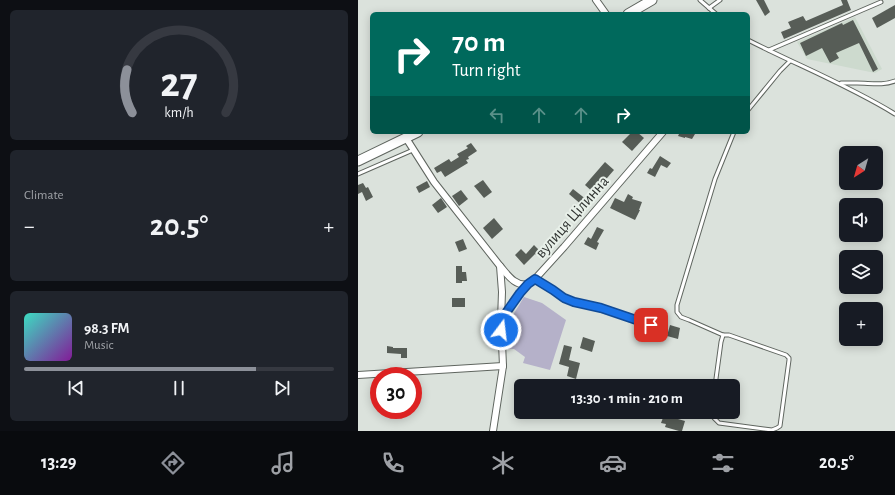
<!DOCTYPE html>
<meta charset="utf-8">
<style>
:root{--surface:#171b24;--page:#20242c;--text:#f1f3f6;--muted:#9ea1a6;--line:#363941;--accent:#8c9099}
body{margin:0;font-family:"Alegreya Sans",sans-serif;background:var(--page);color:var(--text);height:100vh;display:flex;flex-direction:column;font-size:15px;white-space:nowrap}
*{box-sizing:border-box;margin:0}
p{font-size:13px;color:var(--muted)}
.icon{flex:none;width:22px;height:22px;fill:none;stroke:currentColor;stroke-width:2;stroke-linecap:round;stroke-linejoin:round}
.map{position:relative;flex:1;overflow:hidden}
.details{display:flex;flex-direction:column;gap:10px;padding:10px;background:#0d0f14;width:358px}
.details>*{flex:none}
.hud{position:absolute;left:12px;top:12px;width:380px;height:122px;border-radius:6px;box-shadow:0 2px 10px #0003;background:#00695c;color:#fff;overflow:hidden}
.needle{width:26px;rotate:217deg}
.fabs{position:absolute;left:481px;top:146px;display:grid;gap:8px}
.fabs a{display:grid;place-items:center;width:44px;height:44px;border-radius:6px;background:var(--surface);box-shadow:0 2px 10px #0003;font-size:20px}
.speed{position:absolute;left:12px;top:367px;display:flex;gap:8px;font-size:20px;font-weight:700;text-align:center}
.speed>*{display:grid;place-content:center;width:52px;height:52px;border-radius:50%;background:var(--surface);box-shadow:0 2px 10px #0003;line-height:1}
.speed .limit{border:6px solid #d22;background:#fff;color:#111}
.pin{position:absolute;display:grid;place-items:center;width:34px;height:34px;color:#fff;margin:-17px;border-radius:8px;box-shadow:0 2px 6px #0006}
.me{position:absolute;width:44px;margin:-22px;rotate:15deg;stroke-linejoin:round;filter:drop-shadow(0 0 3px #0008)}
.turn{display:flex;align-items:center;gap:14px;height:84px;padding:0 16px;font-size:18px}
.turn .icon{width:52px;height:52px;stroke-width:2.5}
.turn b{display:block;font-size:28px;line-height:34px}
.lanes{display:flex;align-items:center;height:38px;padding:0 16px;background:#0003;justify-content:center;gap:20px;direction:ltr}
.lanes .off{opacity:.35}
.big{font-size:30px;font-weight:700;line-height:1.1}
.details .tile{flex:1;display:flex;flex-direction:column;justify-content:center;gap:6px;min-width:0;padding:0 14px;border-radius:6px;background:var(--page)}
.details .dial{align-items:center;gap:0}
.dial svg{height:104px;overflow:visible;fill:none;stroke:var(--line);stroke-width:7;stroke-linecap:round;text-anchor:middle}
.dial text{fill:var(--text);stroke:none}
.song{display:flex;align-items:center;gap:12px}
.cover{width:48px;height:48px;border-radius:6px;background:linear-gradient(135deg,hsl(170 70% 55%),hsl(290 70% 35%))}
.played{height:4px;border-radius:2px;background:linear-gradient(90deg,var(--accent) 75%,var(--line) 75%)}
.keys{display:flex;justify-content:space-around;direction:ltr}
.heat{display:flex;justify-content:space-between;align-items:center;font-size:22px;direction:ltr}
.trip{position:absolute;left:156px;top:379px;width:226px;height:40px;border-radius:6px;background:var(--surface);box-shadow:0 2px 10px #0003;font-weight:700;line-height:40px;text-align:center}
.menu{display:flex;height:64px;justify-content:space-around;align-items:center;background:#090b0e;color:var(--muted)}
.menu .icon{width:28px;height:28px}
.menu .selected{color:var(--accent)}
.menu b{font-size:18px;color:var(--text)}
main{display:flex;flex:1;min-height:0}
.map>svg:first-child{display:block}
.built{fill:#cddace}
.green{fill:#b5b1c9}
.building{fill:#575d57}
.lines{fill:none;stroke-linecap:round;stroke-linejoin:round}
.service-casing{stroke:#5f655f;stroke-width:5}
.minor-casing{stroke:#5f655f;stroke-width:8}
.primary-casing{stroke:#5f655f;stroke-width:11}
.service{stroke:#fff;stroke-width:3}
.minor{stroke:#fff;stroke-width:6}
.primary{stroke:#fff;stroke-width:9}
.route-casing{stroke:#114b97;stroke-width:10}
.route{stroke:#1a73e8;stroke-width:7}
.labels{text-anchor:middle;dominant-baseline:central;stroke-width:4;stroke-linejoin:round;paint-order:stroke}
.street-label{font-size:16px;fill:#323533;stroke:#e8f0e9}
</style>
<main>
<section class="details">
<div class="tile dial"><svg viewBox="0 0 100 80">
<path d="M14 69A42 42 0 1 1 86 69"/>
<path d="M14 69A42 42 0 0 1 10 36" stroke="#8c9099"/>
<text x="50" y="56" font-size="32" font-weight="700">27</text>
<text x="50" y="72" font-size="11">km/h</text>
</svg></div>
<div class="tile"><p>Climate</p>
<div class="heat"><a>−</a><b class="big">20.5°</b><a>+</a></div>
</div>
<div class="tile">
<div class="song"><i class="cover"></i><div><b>98.3 FM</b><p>Music</p></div></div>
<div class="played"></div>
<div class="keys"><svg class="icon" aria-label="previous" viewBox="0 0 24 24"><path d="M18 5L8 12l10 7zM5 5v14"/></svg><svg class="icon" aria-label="pause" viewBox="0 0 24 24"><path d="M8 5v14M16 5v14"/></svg><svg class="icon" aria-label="next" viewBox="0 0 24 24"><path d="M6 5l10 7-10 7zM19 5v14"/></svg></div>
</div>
</section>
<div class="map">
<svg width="537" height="431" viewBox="0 0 537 431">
<rect width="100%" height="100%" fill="#dbe2dc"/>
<polygon class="built" points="497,17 524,69 517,73 449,59 439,42"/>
<polygon class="green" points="166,297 184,303 208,320 192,370 165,363 167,357 156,349 150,349 149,325"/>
<g class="building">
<polygon points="398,0 406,0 412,12 407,16"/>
<polygon points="483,0 489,0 493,10 426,39 423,32 433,28 430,22 445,16 448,21 485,5"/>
<polygon points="537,5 537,18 519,28 514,18"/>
<polygon points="495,20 520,69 515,72 501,43 478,53 481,58 472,63 464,48 448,56 442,43 484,23 485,25"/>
<polygon points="274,132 279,132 286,138 274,151 264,142"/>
<polygon points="316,132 333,132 337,134 334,139 327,137 327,138 320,136 321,134"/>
<polygon points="113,143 119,151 110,157 111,159 108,160 110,163 87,177 83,171 79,173 76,168 91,159 93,162 101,157 99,154 110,148 108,146"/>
<polygon points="302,156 313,163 309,168 303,165 297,177 289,173 292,168 294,169"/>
<polygon points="247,162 256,170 236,193 227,185"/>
<polygon points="125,180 134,192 126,198 116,186"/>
<polygon points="69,181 72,187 61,193 58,187"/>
<polygon points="5,183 8,188 10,187 15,197 8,201 4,192 0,194 0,185"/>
<polygon points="215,189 229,200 225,206 211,194"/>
<polygon points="103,190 110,199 101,206 94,196"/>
<polygon points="270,194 275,197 274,199 284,202 281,210 282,210 277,220 252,208 257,198 266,202"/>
<polygon points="83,198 89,207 80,213 74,205"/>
<polygon points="136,218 145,229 134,239 125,228"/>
<polygon points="239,227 246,230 239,242 241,243 238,250 226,244 230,237 233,239"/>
<polygon points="105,239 109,249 101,252 97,242"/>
<polygon points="176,245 182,251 179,255 177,254 166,265 157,255 163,249 168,254"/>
<polygon points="98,266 104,266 104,272 108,272 109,281 104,281 104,283 98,283"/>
<rect x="94" y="298" width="13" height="9"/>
<polygon points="312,325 322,328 320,339 309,336"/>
<polygon points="225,337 237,341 234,352 222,348"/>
<polygon points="206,345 214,347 211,360 222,363 218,379 209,376 211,367 201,364"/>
<polygon points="29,346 35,347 35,348 49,348 49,358 43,358 43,354 29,353"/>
<polygon points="306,415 327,421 324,431 321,431 307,427 308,424 303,423"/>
</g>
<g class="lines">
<g class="service-casing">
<g id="service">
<polyline points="342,0 358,14"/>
<polyline points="351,8 362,0"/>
<path d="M390 40C439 65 490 85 537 114"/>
<polyline points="411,50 523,2"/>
<path d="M483 83C488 83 494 83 499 83 512 83 525 86 537 81"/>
<polyline points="390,110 422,71 432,61"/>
<polyline points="0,174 55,150"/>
<polyline points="177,279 195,290 206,298 216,302 243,308 293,325"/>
<polyline points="357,386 363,342 365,335"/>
<polyline points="354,412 356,418 361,423 414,430 419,428 422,426 431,360 431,358 428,355 371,335 365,335 331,320 323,317 319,312 319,305 357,179 376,132"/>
</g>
</g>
<g class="minor-casing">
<g id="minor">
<polyline points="238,0 248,14"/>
<polyline points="48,138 76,182 142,266 144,292 143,320 145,366 135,431"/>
<path d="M142 266C149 274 157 287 170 284"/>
<polyline points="143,320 162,293 170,284 177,279 206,247 305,132"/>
<polyline points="0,375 145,366"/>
</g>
</g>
<g class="primary-casing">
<g id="primary">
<polyline points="270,14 294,0"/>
<polyline points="0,161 60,132"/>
</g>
</g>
<use href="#service" class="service"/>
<use href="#minor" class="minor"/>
<use href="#primary" class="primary"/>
</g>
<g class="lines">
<g class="route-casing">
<polyline id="route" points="143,330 143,320 150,310 162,293 170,284 177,279 195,290 206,298 216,302 243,308 293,325"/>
</g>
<use href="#route" class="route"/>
</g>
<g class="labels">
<g class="street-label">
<text transform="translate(214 217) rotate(-49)">вулиця Цілинна</text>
</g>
</g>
</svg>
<div class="fabs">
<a><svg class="needle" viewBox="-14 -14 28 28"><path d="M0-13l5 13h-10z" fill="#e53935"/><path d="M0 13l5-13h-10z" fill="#9ea1a6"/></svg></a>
<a><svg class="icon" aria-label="sound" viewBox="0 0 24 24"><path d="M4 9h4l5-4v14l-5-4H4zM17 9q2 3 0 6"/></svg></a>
<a><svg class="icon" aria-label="layers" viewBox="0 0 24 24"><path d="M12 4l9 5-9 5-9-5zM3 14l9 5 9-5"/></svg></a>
<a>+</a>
</div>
<div class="speed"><div class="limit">30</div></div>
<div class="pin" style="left:293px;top:325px;background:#d93025"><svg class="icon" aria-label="arrive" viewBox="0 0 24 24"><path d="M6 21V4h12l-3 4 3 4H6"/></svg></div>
<svg class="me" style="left:143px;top:330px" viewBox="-20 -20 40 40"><circle r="17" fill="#1a73e8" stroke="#fff" stroke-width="3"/><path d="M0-11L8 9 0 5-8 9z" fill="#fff"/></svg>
<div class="trip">13:30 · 1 min · 210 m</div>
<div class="hud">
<div class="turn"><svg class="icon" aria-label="right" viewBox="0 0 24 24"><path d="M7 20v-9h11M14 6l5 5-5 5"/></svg><div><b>70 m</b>Turn right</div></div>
<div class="lanes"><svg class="icon off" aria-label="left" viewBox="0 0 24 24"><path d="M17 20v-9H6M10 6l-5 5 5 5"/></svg><svg class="icon off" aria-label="ahead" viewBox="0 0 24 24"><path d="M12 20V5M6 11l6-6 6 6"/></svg><svg class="icon off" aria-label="ahead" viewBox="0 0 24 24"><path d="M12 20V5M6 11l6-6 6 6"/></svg><svg class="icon" aria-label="right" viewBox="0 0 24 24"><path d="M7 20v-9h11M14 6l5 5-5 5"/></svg></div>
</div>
</div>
</main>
<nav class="menu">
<b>13:29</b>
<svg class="icon selected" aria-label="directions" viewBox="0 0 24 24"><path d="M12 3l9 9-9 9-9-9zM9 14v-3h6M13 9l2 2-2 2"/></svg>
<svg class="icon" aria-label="music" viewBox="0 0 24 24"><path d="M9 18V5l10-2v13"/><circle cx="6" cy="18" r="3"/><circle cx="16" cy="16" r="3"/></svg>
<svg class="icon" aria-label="phone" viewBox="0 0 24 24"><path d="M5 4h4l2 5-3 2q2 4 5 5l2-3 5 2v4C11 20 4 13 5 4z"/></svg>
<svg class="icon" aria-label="climate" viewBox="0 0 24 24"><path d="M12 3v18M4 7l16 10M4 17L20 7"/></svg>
<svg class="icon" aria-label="car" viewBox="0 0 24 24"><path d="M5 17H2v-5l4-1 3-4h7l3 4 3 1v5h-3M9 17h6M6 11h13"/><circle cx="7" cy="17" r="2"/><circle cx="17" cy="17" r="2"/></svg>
<svg class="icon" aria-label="filters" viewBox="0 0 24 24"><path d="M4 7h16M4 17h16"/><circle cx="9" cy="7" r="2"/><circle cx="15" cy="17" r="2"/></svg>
<b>20.5°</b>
</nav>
